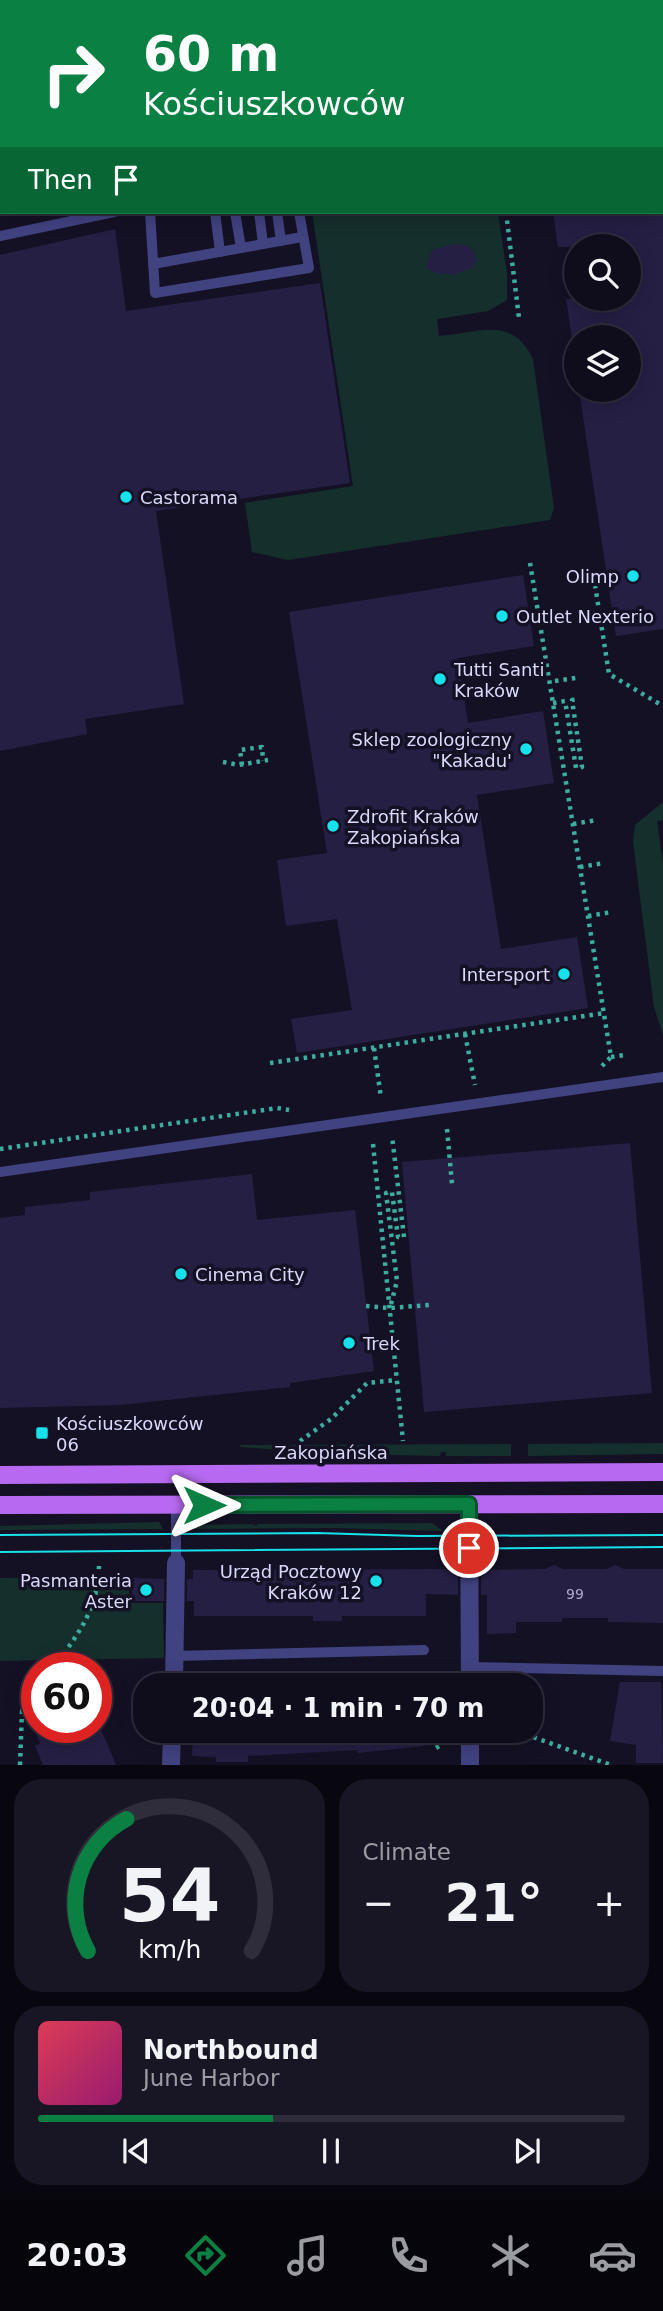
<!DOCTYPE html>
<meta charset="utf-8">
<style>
:root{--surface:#0f0d1c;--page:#181625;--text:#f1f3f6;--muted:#9b9ca3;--line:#2f2d3b;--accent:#0b8043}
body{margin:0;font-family:"DejaVu Sans",sans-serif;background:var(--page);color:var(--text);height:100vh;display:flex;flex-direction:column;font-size:26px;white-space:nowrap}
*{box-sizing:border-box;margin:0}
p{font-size:23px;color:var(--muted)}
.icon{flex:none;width:38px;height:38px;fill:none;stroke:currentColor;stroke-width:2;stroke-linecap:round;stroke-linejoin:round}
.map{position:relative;height:1765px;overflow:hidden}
.sheet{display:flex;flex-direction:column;gap:14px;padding:14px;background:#08070f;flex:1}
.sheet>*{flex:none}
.guide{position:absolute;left:0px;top:0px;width:663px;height:214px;box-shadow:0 4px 18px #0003,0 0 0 2px var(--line);background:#0b8043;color:#fff;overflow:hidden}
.tools{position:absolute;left:564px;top:234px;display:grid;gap:14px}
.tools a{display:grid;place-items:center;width:77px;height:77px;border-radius:50%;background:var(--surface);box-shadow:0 4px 18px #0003,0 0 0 2px var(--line);font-size:35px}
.speed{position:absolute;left:21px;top:1652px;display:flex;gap:14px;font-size:35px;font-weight:700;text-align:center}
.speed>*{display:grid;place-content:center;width:91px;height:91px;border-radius:50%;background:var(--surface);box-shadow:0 4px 18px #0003,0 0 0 2px var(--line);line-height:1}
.speed .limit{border:10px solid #d22;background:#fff;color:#111}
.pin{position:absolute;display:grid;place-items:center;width:60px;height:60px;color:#fff;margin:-30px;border:4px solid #fff;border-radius:50%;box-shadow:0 2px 7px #0007}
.me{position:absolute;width:77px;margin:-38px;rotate:90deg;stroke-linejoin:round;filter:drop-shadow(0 0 5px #0008)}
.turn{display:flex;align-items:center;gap:24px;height:147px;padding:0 28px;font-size:32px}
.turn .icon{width:91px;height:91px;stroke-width:2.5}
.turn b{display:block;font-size:49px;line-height:60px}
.then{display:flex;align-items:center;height:66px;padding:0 28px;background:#0003;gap:14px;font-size:26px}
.big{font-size:52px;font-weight:600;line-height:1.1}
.sheet .widget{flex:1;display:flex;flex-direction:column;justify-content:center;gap:10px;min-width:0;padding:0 24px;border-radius:28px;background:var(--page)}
.sheet .dial{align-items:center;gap:0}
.dial svg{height:182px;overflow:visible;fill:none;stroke:var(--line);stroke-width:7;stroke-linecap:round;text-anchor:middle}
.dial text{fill:var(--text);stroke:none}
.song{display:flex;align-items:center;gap:21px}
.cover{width:84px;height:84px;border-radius:10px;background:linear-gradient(135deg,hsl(350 70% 55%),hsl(320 70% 35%))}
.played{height:7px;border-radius:4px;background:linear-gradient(90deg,var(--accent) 40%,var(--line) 40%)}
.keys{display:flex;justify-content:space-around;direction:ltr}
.heat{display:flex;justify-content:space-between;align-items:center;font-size:38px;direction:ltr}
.sheet .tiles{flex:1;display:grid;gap:14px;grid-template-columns:1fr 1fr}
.widget:last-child{grid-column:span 2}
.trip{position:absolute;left:133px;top:1673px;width:410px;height:70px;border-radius:28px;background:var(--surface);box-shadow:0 4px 18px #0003,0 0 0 2px var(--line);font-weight:600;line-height:70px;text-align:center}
.tabs{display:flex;height:112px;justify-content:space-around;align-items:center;background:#06050b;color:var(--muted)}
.tabs .icon{width:49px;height:49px}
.tabs .selected{color:var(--accent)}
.tabs b{font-size:32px;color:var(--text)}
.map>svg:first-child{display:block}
.green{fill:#152f2c}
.building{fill:#251f44}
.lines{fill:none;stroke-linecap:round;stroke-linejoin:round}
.path{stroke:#3baea0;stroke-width:4.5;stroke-dasharray:3.5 5;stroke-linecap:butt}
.service{stroke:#414280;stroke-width:10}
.minor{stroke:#414280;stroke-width:18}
.primary{stroke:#b76af1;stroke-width:18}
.tram{stroke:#17e1ea;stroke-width:2}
.rail-casing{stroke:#17e1ea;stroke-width:8}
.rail{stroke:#141125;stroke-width:5;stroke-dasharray:16;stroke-linecap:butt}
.route-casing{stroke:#07532c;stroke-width:18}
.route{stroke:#0b8043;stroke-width:12}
.poi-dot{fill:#17e1ea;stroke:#141125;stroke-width:2.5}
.labels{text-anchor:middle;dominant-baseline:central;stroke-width:7;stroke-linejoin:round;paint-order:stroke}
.number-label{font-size:14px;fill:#aeaacd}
.poi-label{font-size:18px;fill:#dbd9fb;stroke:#141125;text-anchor:start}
.street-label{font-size:18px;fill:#dbd9fb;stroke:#141125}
</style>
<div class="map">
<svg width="663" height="1765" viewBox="0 0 663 1765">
<rect width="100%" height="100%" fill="#141125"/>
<g class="green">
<polygon points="0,0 183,0 2,2 0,40"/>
<path d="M312 212H498L507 274V300L488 311 437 319 439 336C477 334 512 314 533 359L554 508 550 520 288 560 252 552 245 503 353 486Z"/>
<polygon points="663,802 663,820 657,821 663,864 663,1035 654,1007 633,842 635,825"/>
<polygon points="663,1443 663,1454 528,1456 528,1444"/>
<polygon points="511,1444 511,1456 446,1456 446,1452 441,1452 440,1456 334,1454 240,1447 240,1445"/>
<polygon points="159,1522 163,1529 0,1530 0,1526"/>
<polygon points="432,1523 443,1531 334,1528 193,1529 193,1525 252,1524 257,1526 257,1524"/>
<polygon points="129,1576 129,1603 163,1603 164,1658 0,1661 0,1578"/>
</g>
<g class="building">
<polygon points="553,212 663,212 663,629 616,636 579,390 628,390 628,338 572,338 566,299 628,299 628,247 558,247"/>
<polygon points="115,229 126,311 320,283 350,483 156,511 184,704 85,719 87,734 0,751 0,255"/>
<polygon points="454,244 467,245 474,252 477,260 473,267 454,275 436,273 426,267 432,250"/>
<polygon points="523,575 534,646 458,658 468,723 543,711 554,783 477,795 501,949 577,937 588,1008 297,1053 291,1019 352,1010 337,919 286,926 277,860 327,853 289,612"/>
<polygon points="630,1143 652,1393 424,1412 402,1162"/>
<polygon points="252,1174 257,1220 355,1210 374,1371 290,1383 290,1387 120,1405 0,1408 0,1218 25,1215 25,1207 90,1200 90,1192"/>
<polygon points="554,1565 563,1569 606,1569 615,1565 624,1569 663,1569 663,1623 608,1622 608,1618 562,1618 562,1622 516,1622 516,1633 487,1634 487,1595 481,1595 481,1570 545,1569"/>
<polygon points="193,1570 452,1569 458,1570 458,1595 426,1594 426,1616 342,1616 342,1621 313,1621 313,1616 194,1616 194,1601 187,1601 187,1579 193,1579"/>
<polygon points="132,1578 164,1579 164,1601 132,1601"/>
<polygon points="620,1682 661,1682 663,1763 636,1763 636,1745 610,1741"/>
<polygon points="34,1727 100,1727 116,1765 43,1765 35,1746 40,1744"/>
<polygon points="193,1731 424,1731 425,1746 358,1753 357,1750 248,1756 248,1762 216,1762 216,1757 192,1756"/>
</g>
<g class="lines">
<g class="path">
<polyline points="460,0 461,2"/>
<polyline points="478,2 487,0"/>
<polyline points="523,2 532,0"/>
<polyline points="506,212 519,318"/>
<polyline points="530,563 611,1057 602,1066"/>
<polyline points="595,585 609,674 663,706"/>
<polyline points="555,681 576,678"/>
<polyline points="553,703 565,701 576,768 582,767 572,700 579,699"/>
<polyline points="223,762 239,765 268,760"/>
<polyline points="242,765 240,750 262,747 263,761"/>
<polyline points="573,824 597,820"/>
<polyline points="580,867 604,863"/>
<polyline points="588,916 612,912"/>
<polyline points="465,1034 475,1085"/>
<polyline points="374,1048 381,1098"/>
<polyline points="611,1057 624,1055"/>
<polyline points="270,1063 604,1013"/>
<polyline points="447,1129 452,1184"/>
<polyline points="373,1144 403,1441"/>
<polyline points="0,1149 277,1108 289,1110"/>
<polyline points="391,1304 397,1281 386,1193 392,1192 398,1237 404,1237 392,1136"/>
<polyline points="366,1306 390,1308 429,1305"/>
<polyline points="300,1441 331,1419 367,1383 397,1380"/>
<path d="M54 1668C79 1631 97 1613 99 1566"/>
<polyline points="491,1736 533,1737 611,1765"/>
<polyline points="436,1748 447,1741"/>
<polyline points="20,1765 22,1711 37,1706"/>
</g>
<g class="service">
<polyline points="0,202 2,202"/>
<polyline points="150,212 155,293 309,268 299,212"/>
<polyline points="215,212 220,252"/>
<polyline points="235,212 241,248"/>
<polyline points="259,212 263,244"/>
<polyline points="277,212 281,241"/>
<polyline points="0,236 114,212"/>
<polyline points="153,264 302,237"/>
<polyline points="0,1172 663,1077"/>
<polyline points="176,1563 176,1505"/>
<polyline points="175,1656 424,1650"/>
<polyline points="470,1667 663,1671"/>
</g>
<g class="minor">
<polyline points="653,2 661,0"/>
<polyline points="0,147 2,146"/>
<polyline points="469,1504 470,1685"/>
<polyline points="174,1685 176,1563"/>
<polyline points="470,1731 470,1765"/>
<polyline points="171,1765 172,1731"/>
</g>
<g class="primary">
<polyline points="0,1475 663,1472"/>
<polyline points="0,1505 663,1504"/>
</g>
<g class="tram">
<polyline points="0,1535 317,1533 417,1536 663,1535"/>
<polyline points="0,1552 663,1547"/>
</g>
<g class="rail-casing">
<g id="rail">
<polyline points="266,2 274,0"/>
<polyline points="345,2 353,0"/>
<polyline points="0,59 2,59"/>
<polyline points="0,76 2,76"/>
</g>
</g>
<use href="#rail" class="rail"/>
</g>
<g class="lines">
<g class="route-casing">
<polyline id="route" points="204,1505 469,1504 469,1548"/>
</g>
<use href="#route" class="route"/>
</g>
<g class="poi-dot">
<circle cx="126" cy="497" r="7"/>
<circle cx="633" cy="576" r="7"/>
<circle cx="502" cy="616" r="7"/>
<circle cx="440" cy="679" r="7"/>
<circle cx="526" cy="749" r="7"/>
<circle cx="333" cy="826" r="7"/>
<circle cx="564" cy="974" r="7"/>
<circle cx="181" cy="1274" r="7"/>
<circle cx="349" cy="1343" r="7"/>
<rect x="35" y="1426" width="14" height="14" rx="3.5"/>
<circle cx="376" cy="1581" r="7"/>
<circle cx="146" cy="1590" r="7"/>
</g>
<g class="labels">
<g class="number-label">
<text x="575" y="1594">99</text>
</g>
<g class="poi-label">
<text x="140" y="497">Castorama</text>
<text x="619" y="576" text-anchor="end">Olimp</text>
<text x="516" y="616">Outlet Nexterio</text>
<text x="454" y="669">Tutti Santi<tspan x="454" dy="21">Kraków</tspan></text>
<text x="512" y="739" text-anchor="end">Sklep zoologiczny<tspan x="512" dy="21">"Kakadu'</tspan></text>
<text x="347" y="816">Zdrofit Kraków<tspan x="347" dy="21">Zakopiańska</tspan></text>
<text x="550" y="974" text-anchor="end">Intersport</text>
<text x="195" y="1274">Cinema City</text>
<text x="363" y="1343">Trek</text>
<text x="56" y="1423">Kościuszkowców<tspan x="56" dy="21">06</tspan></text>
<text x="362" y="1571" text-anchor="end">Urząd Pocztowy<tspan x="362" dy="21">Kraków 12</tspan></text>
<text x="132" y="1580" text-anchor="end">Pasmanteria<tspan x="132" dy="21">Aster</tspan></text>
</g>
<g class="street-label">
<text x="331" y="1452">Zakopiańska</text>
</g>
</g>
</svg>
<div class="tools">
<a><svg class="icon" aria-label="search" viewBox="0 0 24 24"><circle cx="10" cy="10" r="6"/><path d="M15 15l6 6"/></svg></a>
<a><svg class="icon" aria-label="layers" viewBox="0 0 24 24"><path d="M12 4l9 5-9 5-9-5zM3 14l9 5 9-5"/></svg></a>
</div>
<div class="speed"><div class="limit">60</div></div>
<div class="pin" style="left:469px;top:1548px;background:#d93025"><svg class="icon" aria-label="arrive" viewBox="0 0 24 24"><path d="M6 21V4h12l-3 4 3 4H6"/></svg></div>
<svg class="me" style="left:204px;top:1505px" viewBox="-20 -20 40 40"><path d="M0-17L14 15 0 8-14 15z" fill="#0b8043" stroke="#fff" stroke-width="4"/></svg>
<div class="trip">20:04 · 1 min · 70 m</div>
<div class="guide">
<div class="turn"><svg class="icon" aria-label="right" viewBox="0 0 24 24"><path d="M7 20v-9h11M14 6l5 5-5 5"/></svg><div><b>60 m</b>Kościuszkowców</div></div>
<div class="then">Then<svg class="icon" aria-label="arrive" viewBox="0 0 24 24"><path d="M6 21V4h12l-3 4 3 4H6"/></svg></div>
</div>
</div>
<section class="sheet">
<div class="tiles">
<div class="widget dial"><svg viewBox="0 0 100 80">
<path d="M14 69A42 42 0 1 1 86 69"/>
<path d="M14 69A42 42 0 0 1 31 11" stroke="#0b8043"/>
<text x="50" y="56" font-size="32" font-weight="700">54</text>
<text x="50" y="72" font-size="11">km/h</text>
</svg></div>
<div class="widget"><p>Climate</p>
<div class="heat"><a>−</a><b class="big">21°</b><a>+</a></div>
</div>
<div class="widget">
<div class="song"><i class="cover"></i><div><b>Northbound</b><p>June Harbor</p></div></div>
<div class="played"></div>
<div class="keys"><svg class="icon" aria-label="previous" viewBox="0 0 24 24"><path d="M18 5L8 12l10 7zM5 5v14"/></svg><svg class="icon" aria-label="pause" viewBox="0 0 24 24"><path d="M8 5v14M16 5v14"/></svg><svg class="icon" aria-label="next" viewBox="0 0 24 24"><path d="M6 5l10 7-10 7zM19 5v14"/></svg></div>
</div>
</div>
</section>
<nav class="tabs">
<b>20:03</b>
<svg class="icon selected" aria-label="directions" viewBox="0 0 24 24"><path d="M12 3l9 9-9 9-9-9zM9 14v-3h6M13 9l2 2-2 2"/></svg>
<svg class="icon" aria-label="music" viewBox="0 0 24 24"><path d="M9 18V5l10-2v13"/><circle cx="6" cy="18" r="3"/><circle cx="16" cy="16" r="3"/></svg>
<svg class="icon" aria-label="phone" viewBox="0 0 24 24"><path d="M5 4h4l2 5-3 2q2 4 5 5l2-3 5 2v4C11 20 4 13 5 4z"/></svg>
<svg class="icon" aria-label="climate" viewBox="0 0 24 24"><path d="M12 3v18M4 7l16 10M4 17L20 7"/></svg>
<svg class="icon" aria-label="car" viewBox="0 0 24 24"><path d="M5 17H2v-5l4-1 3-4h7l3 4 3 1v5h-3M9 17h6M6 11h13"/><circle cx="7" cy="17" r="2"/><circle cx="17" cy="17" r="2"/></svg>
</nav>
